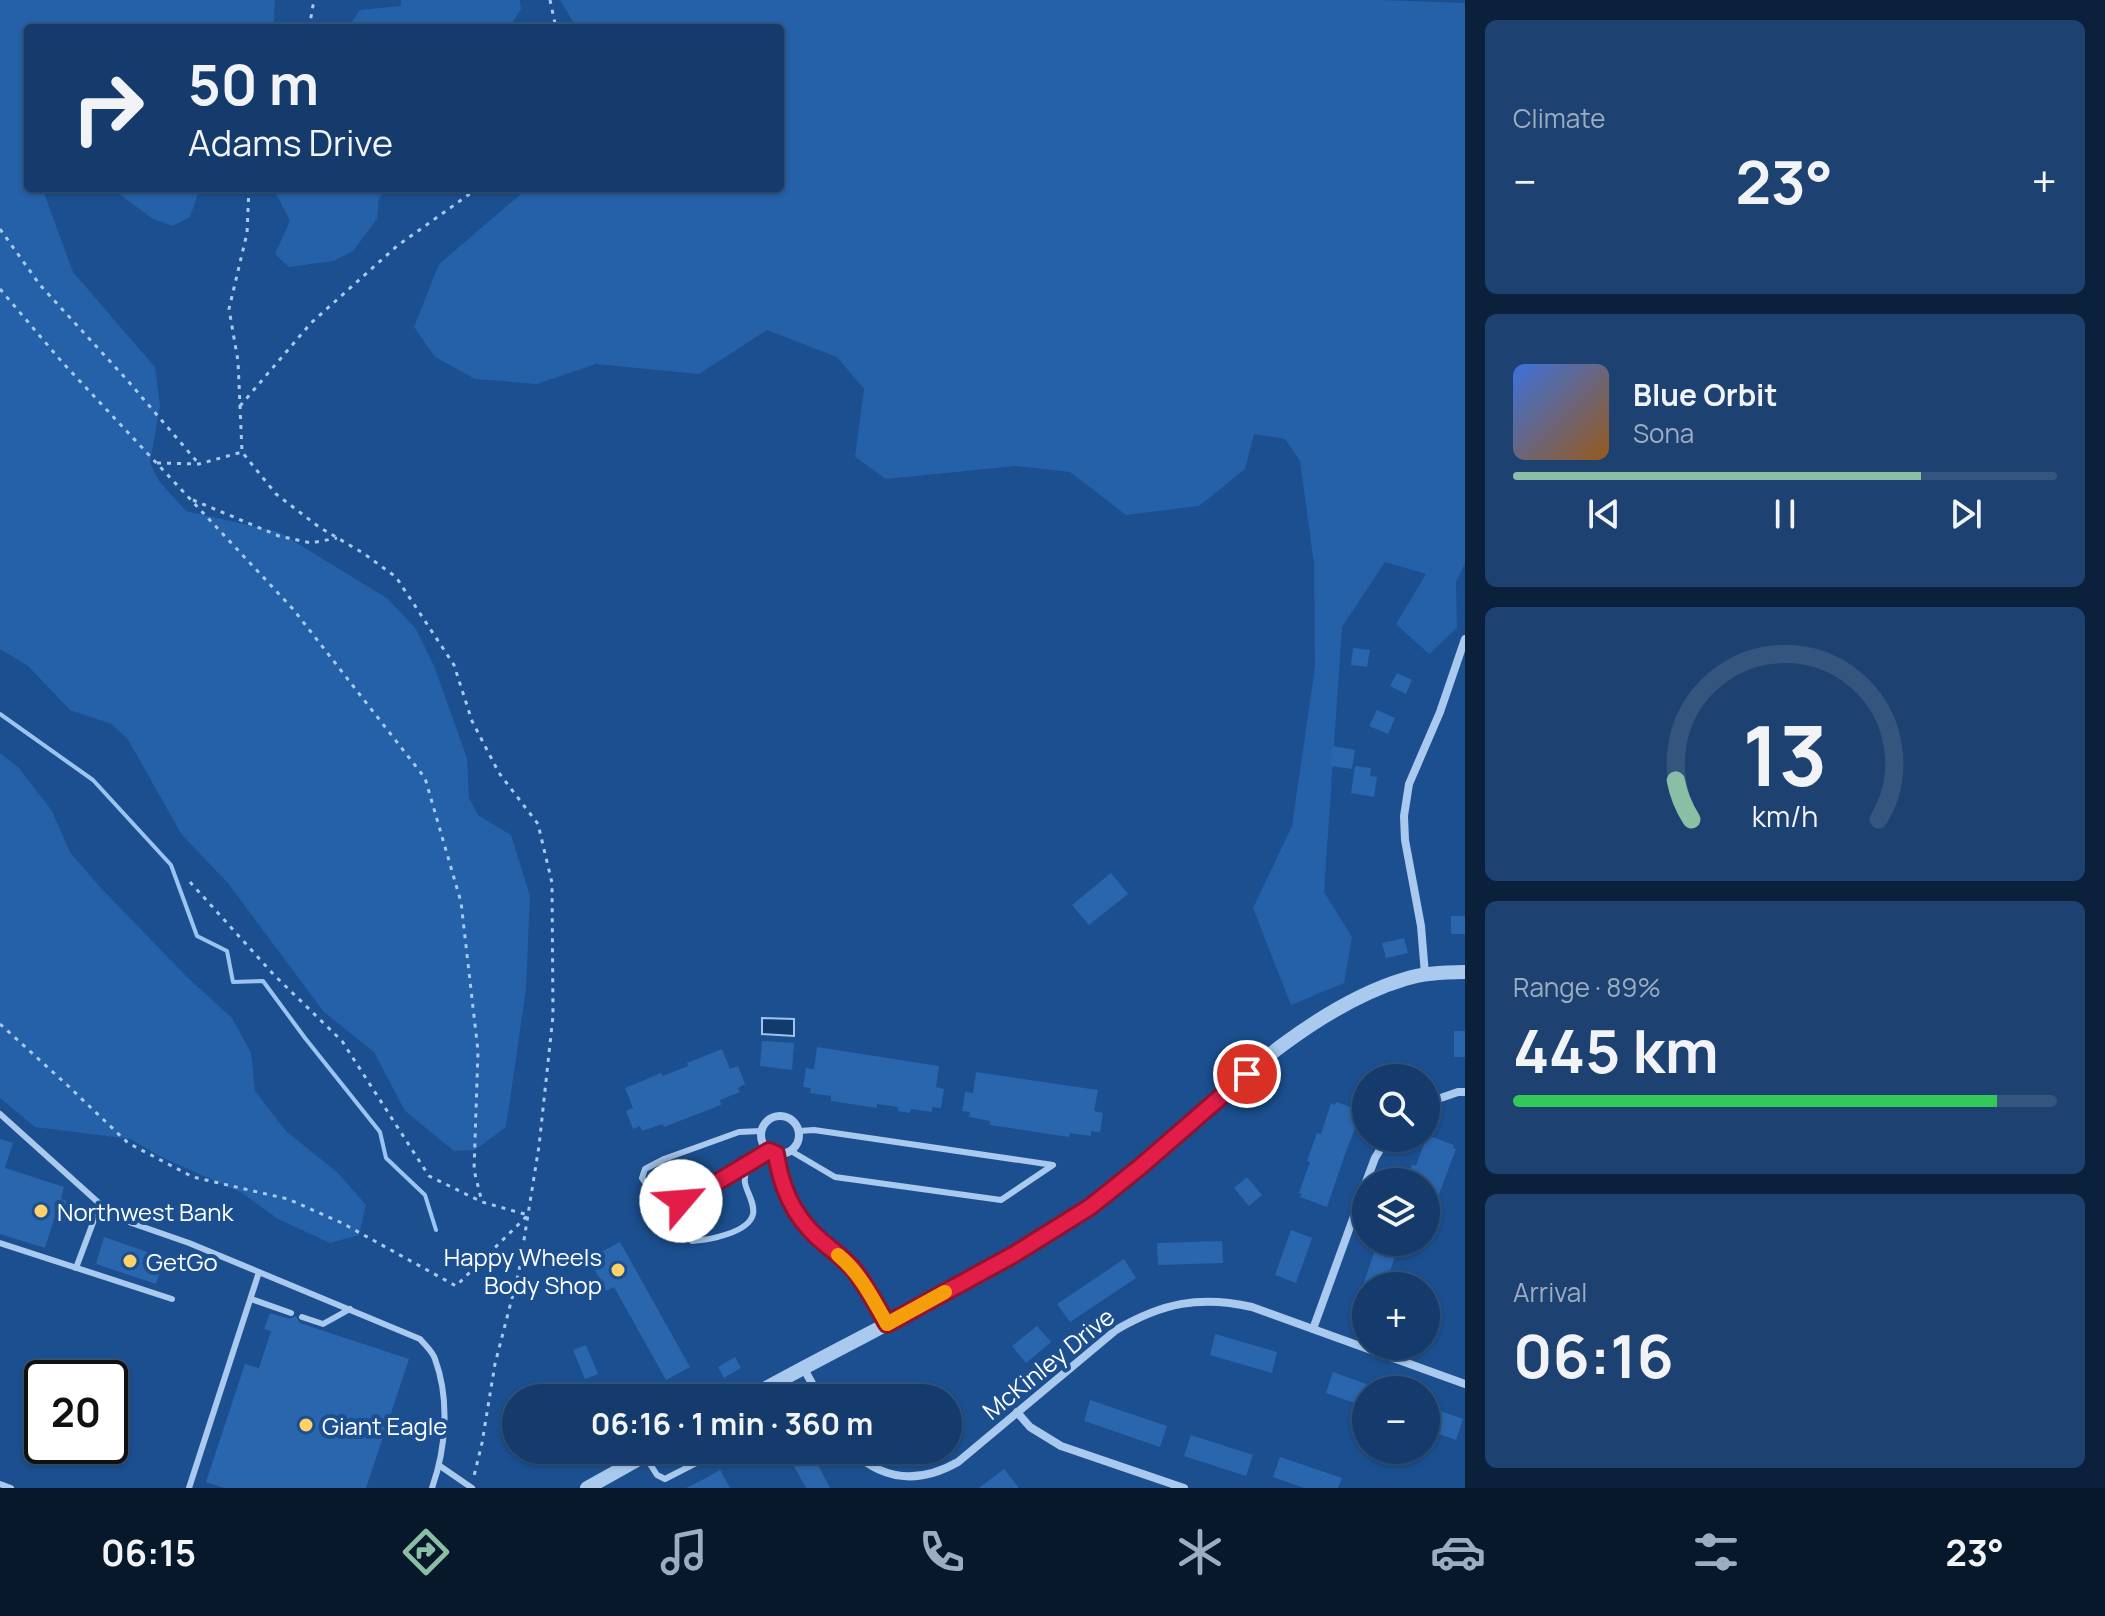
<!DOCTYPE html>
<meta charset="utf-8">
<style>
:root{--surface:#143b6b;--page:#1d4271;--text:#f1f3f6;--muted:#9dadc1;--line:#33557e;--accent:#8abfa5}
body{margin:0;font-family:Manrope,sans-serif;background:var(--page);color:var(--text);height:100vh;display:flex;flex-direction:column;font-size:30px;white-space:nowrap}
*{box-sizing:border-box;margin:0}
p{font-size:26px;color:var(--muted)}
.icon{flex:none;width:44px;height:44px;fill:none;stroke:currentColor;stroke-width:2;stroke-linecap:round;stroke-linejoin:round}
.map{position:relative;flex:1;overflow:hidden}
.drawer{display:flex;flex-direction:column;gap:20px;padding:20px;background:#0b203b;width:640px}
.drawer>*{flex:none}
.hud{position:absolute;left:24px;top:24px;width:760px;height:168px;border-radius:8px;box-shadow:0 2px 6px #0004,0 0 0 2px var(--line);background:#143b6b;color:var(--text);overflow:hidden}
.buttons{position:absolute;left:1352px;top:1064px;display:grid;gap:16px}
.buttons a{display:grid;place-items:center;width:88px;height:88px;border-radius:50%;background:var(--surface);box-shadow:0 2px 6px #0004,0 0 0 2px var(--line);font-size:40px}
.speed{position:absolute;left:24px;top:1360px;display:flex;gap:16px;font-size:40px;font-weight:700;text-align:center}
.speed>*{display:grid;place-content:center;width:104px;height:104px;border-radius:50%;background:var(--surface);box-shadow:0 2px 6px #0004,0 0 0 2px var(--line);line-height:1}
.speed .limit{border:4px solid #111;border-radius:12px;background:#fff;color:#111}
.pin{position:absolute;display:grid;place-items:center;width:68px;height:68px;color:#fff;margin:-34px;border:4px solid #fff;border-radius:50%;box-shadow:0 2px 8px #0007}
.me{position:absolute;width:88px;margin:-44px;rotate:63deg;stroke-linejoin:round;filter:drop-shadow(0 0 6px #0008)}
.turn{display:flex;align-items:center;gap:28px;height:168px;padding:0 32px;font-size:36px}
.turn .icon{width:104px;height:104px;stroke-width:2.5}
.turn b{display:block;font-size:56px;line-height:68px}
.big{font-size:60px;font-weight:700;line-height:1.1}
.drawer .tile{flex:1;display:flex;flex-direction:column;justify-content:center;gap:12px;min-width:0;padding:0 28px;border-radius:12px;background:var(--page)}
.drawer .dial{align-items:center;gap:0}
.dial svg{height:208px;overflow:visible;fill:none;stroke:var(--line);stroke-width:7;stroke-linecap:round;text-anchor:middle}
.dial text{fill:var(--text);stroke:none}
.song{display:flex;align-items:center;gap:24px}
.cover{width:96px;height:96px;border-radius:12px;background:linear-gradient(135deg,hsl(220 70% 55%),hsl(30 70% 35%))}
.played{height:8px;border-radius:4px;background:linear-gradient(90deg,var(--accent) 75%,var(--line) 75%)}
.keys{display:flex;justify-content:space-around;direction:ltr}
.heat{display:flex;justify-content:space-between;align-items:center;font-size:44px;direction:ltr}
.charge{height:12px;border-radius:6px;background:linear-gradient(90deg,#34c759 89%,var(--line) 0)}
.trip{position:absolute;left:502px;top:1384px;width:460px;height:80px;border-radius:40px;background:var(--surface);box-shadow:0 2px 6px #0004,0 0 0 2px var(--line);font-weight:700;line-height:80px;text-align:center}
.tab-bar{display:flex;height:128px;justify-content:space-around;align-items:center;background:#08182b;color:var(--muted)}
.tab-bar .icon{width:56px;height:56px}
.tab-bar .selected{color:var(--accent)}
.tab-bar b{font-size:36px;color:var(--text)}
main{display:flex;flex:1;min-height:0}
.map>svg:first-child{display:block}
.green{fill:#2461a8}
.water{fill:#123a6d;stroke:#9cc4f0;stroke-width:2}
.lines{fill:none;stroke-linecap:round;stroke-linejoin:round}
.stream{stroke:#9cc4f0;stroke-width:4}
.building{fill:#2a66ad}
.path{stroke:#a9c9ee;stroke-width:3;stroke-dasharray:4 6;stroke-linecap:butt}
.service{stroke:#a9c9ee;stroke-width:6}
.minor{stroke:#a9c9ee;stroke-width:8}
.tertiary{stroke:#a9c9ee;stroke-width:14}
.route-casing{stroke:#92132f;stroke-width:20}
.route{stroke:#e11d48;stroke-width:14}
.slow{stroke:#f59e0b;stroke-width:14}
.poi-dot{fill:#ffd166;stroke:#1b4f8f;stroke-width:3}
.labels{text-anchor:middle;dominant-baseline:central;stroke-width:8;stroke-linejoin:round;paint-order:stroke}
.poi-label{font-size:24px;fill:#fff;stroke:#1b4f8f;text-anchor:start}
.street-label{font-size:24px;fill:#fff;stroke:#1b4f8f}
</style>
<main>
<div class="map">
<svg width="1465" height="1488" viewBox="0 0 1465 1488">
<rect width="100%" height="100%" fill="#1b4f8f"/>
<g class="green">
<polygon points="0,0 275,0 273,28 28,28 28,188 42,188 73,272 155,367 160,406 150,463 159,481 186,511 279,532 388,599 416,629 434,666 467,758 469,798 478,815 511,835 530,896 526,989 506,1127 475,1150 454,1151 405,1111 374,1052 324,1012 227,882 182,835 127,738 111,724 70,710 28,666 0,649"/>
<polygon points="401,0 520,0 521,9 509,28 348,28 360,10 401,6"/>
<polygon points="560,0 1381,0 1465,3 1465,563 1456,582 1457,628 1429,654 1396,624 1426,574 1385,562 1342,627 1324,892 1352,937 1344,983 1291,1005 1253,908 1292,826 1315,667 1314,564 1300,461 1285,439 1254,434 1245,469 1199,506 1126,515 1070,472 1015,466 886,479 855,457 864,389 837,357 767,330 699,374 596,364 537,384 475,379 435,357 414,327 439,264 528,188 780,188 780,28 577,28"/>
<polygon points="111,188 200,188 190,217 173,226 153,219"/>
<polygon points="273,188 387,188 379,198 377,219 353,251 333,261 289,267 275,254 290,221"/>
<polygon points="0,753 19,768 52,811 70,852 98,885 187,977 232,1018 251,1053 255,1091 286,1131 338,1173 366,1205 359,1235 330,1243 278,1219 242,1193 161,1157 130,1139 35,1127 0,1098"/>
</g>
<polygon class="water" points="762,1018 794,1019 794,1036 762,1034"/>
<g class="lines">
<polyline class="stream" points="0,714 93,780 171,865 197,936 227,951 233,982 263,981 305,1038 380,1132 386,1158 425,1195 436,1230"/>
</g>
<g class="building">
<polygon points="1353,648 1370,650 1367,667 1351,665"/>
<polygon points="1397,673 1412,680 1406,694 1390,686"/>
<polygon points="1377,710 1395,718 1388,734 1369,726"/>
<polygon points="1333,746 1355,750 1352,769 1330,766"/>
<polygon points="1355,766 1371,768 1370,776 1377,777 1374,797 1351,793"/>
<polygon points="1111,873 1128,894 1089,925 1072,905"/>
<rect x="1451" y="916" width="14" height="18"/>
<polygon points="1404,938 1408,953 1386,958 1382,943"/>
<rect x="1454" y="1031" width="11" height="26"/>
<polygon points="762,1041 794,1043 792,1070 760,1066"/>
<polygon points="817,1047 939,1066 936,1087 944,1089 941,1108 932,1107 932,1112 911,1109 910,1113 898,1111 898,1107 877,1104 877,1108 844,1103 831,1101 831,1096 810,1093 811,1088 803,1087 806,1068 814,1069"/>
<polygon points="722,1049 730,1069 738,1066 745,1084 738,1088 740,1092 720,1100 721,1105 664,1127 663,1124 642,1131 640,1126 633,1129 626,1111 633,1108 625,1088 661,1073 663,1076 688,1066 687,1063"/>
<polygon points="976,1072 1098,1090 1094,1111 1103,1113 1100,1132 1091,1131 1091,1136 1070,1133 1069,1137 990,1125 990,1121 969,1117 970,1112 962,1111 965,1093 965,1092 973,1093"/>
<polygon points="1336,1102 1362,1111 1345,1154 1327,1207 1300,1197 1302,1194 1299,1193 1310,1162 1307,1161 1317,1133 1321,1134 1331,1103 1335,1105"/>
<polygon points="1427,1135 1454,1145 1453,1148 1456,1149 1427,1226 1426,1182 1407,1182 1412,1164 1416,1166"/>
<polygon points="0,1139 13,1143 5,1168 64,1187 61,1199 80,1205 77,1215 57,1209 45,1248 0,1234"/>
<polygon points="1247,1177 1262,1195 1249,1206 1234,1188"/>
<polygon points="1291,1230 1312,1238 1296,1283 1275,1275"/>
<polygon points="104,1237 165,1258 156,1284 96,1264"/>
<polygon points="1222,1241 1223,1263 1158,1265 1157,1243"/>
<polygon points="620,1242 690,1367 666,1380 614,1287 606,1291 594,1268 601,1263 597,1254"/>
<polygon points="1375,1249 1395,1256 1385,1286 1363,1286"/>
<polygon points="1124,1259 1136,1278 1070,1322 1057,1304"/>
<polygon points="270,1313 289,1319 296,1316 300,1323 409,1359 366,1488 224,1488 206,1482 245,1364 259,1368 271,1331 264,1329"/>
<polygon points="1037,1326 1051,1342 1026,1363 1012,1346"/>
<polygon points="1215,1334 1277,1352 1272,1373 1210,1355"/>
<polygon points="586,1345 598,1374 585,1379 573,1350"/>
<polygon points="735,1357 741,1368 724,1378 718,1367"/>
<polygon points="1333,1372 1366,1384 1366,1407 1326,1393"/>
<polygon points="1090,1400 1167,1426 1160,1447 1084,1421"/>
<polygon points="1426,1406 1463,1419 1456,1440 1426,1429"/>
<polygon points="1191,1435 1253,1455 1246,1476 1184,1456"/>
<polygon points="785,1450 810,1450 830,1488 806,1488"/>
<polygon points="1280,1457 1342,1478 1338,1488 1304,1488 1273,1477"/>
<polygon points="1004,1469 1019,1488 979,1488 992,1478"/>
<polygon points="720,1470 730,1488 686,1488 706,1478"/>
</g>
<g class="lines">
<g class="path">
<polyline points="550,0 556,28"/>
<polyline points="309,28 314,0"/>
<polyline points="249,188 247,233 229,309 238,361 242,452 276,494 319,527 363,553 396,577 454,665 472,721 499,773 538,824 552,883 553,1016 539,1146 519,1271 495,1364 482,1443 474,1476"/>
<polyline points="0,229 40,285 128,381 199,464"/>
<polyline points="0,289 62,362 293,609 425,778 461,902 478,1051 474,1170 482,1202"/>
<polyline points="240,406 311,323 397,246 478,188"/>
<polyline points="157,463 199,464 242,452"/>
<polyline points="193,500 279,536 311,543 337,538"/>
<polyline points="190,882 274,975 342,1041 429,1176 482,1202 528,1215"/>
<polyline points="0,1024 65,1083 128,1143 193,1177 288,1199 342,1223 456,1286 528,1215"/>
</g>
<g class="service">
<path d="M0 1114 100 1204 123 1220 189 1243 420 1339C425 1345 433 1352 435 1359 450 1400 446 1448 432 1488"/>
<polyline points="791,1151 835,1177 1001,1200 1053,1165 814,1130 799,1131"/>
<path d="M747 1164C746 1170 744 1177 745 1183 747 1193 755 1203 753 1214 749 1233 708 1240 692 1241L676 1227 642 1178 645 1169 664 1159 739 1132 761 1131"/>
<polyline points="663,1209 714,1184 769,1151"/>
<polyline points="0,1243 172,1299"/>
<polyline points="76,1268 100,1204"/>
<polyline points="251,1299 291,1313"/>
<polyline points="302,1317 323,1324 350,1309"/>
<polyline points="645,1456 657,1475 665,1479 698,1462 705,1450"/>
<polyline points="440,1466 472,1488"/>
<polyline points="0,1484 11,1488"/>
<polyline points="189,1488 259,1272"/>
</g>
<g class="minor">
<polyline points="1425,974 1421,926 1405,840 1404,816 1409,784 1440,712 1465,639"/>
<polyline points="1426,1103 1458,1092 1465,1092"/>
<circle cx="780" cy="1135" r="19"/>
<path d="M776 1154C781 1186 792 1214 817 1237 829 1248 843 1257 854 1270 867 1287 877 1306 887 1324"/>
<polyline points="1366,1182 1375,1158 1387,1138"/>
<polyline points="1313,1329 1366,1183"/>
<polyline points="803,1367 820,1398"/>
<polyline points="1017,1412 1030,1427 1061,1446 1184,1488"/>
<path d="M851 1450C883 1481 919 1484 958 1462L1116 1330C1162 1303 1200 1295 1252 1307L1465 1384"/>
</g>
<g class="tertiary">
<path d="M748 1398C861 1335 980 1281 1087 1209 1119 1187 1147 1160 1176 1135 1240 1077 1321 1004 1405 979 1424 973 1445 972 1465 972"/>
<polyline points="587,1488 655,1450"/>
</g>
</g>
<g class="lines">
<g class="route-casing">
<path id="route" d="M681 1201 714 1184 769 1151 776 1154C781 1186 792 1214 817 1237 829 1248 843 1257 854 1270 867 1287 877 1306 887 1324L1013 1255 1090 1207 1140 1167 1247 1074"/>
</g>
<use href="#route" class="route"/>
<path class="slow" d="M838 1255C860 1273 873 1299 887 1324L945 1292"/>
</g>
<g class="poi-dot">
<circle cx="41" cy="1211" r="8"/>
<circle cx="130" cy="1261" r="8"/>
<circle cx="618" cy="1270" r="8"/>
<circle cx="306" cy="1425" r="8"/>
</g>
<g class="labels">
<g class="poi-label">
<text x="57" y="1211">Northwest Bank</text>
<text x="602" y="1256" text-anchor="end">Happy Wheels<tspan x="602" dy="28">Body Shop</tspan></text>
<text x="146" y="1261">GetGo</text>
<text x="322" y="1425">Giant Eagle</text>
</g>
<g class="street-label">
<text transform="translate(1048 1363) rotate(-39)">McKinley Drive</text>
</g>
</g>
</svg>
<div class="buttons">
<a><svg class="icon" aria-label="search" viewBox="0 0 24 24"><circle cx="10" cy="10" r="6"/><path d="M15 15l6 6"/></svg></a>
<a><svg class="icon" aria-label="layers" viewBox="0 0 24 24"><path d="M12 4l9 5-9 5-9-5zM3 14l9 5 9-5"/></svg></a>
<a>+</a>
<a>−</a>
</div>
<div class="speed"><div class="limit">20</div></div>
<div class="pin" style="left:1247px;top:1074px;background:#d93025"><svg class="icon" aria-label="arrive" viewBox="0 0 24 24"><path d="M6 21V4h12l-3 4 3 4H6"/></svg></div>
<svg class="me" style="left:681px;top:1201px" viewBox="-20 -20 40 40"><circle r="19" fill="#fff"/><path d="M0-13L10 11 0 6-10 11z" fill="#e11d48"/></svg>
<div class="trip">06:16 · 1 min · 360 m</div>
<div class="hud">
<div class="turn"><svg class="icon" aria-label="right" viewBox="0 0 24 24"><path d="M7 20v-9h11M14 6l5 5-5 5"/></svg><div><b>50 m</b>Adams Drive</div></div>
</div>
</div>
<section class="drawer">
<div class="tile"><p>Climate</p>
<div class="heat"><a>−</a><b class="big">23°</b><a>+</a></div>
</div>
<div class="tile">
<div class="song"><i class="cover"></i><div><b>Blue Orbit</b><p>Sona</p></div></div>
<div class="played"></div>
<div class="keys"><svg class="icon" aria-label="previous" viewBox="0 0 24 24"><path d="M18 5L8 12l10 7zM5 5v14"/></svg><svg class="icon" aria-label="pause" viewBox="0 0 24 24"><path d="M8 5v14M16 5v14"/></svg><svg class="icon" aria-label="next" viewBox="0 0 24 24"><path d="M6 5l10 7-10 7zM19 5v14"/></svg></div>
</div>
<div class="tile dial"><svg viewBox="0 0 100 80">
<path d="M14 69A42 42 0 1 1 86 69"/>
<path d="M14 69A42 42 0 0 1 8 54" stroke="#8abfa5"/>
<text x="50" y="56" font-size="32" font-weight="700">13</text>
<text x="50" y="72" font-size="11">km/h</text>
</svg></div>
<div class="tile"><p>Range · 89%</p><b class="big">445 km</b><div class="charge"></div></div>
<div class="tile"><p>Arrival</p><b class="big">06:16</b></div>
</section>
</main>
<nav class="tab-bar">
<b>06:15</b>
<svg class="icon selected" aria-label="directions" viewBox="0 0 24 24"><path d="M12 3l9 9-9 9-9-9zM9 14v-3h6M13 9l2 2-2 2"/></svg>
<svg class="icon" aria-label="music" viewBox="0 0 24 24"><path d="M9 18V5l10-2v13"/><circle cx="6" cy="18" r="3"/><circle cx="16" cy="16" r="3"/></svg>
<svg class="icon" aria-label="phone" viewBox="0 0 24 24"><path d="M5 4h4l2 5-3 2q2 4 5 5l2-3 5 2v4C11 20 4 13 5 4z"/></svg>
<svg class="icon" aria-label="climate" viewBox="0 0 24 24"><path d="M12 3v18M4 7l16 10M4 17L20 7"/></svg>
<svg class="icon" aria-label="car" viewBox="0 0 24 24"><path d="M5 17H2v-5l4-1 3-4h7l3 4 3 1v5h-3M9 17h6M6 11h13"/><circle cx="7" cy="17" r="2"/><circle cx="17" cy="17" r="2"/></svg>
<svg class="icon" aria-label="filters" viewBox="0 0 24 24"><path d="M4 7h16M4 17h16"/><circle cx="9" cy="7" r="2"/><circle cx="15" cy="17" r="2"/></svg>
<b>23°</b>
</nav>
